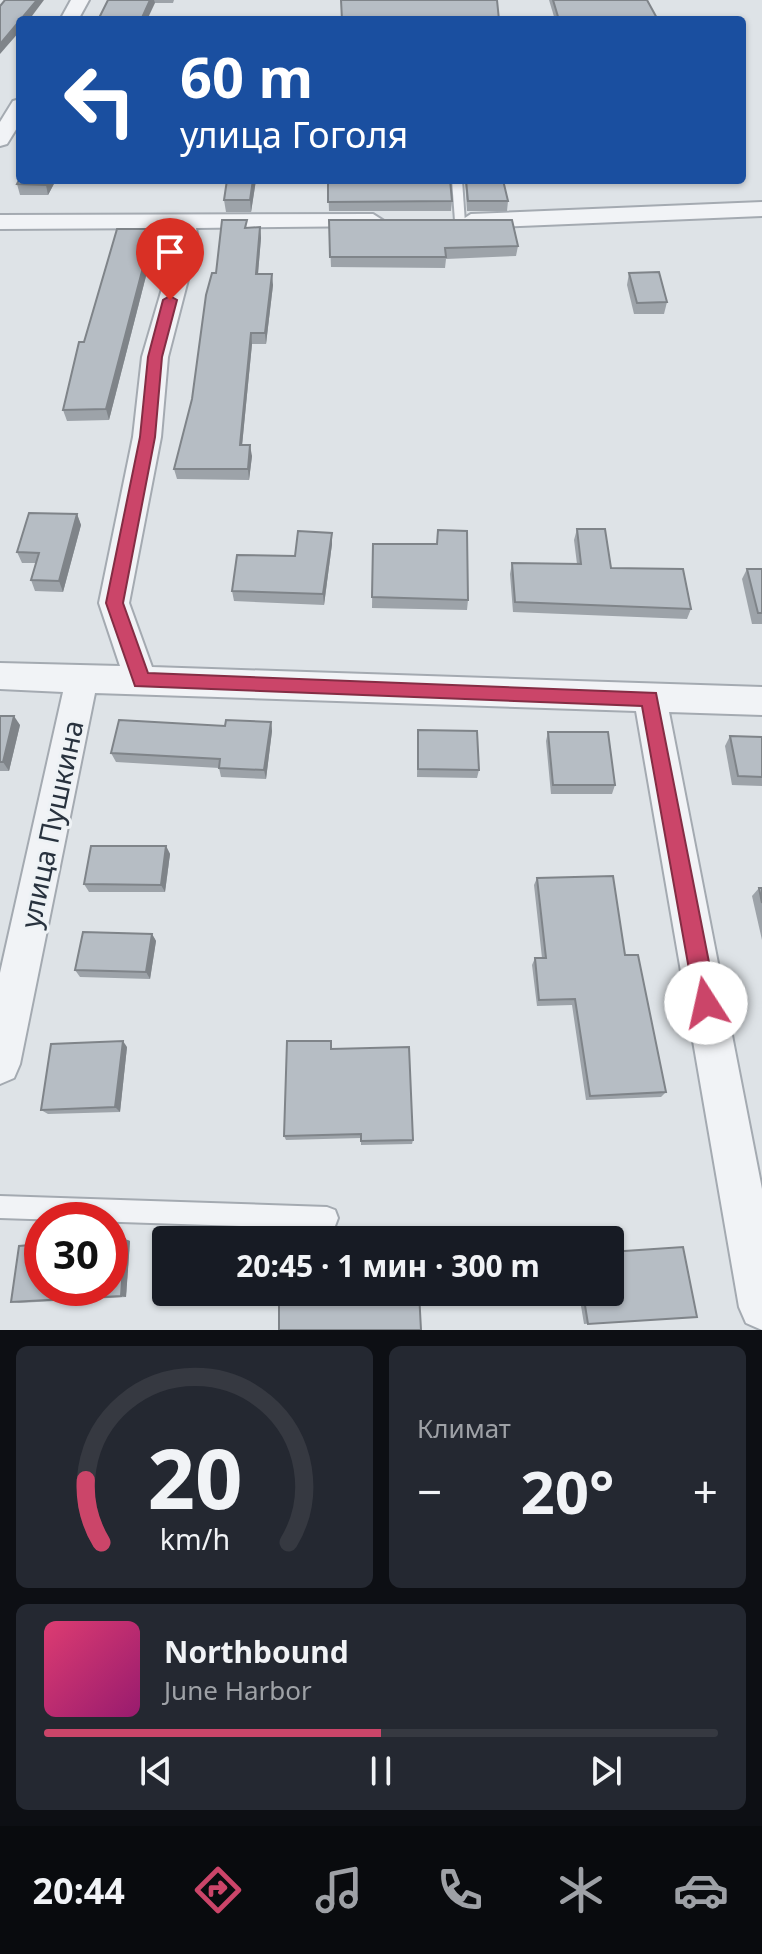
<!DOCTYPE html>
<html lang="ru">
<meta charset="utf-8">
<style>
:root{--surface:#171b24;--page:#242831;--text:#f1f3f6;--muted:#9ea1a6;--line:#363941;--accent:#cb4569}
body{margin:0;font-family:"Noto Sans",sans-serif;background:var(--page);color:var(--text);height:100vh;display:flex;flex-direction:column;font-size:30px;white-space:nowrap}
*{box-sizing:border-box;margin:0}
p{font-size:26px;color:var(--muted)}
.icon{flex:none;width:44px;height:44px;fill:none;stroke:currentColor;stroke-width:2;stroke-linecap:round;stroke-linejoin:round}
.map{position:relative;height:1330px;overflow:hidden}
.panel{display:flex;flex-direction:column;gap:16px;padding:16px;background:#0d0f14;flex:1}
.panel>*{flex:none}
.top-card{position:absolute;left:16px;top:16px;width:730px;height:168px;border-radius:8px;box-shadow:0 2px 6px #0004;background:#1a4fa0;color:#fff;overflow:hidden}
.speed{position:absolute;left:24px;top:1202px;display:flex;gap:16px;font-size:40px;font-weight:700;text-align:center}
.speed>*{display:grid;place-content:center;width:104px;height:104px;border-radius:50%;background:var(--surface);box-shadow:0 2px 6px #0004;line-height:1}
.speed .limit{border:12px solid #d22;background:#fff;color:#111}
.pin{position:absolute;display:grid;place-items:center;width:68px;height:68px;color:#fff;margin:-82px -34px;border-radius:50% 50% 50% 0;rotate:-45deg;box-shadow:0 0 8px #0007}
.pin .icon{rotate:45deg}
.me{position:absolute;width:88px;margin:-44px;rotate:350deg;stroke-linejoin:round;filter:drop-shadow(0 0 6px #0008)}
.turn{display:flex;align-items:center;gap:28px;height:168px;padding:0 32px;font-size:36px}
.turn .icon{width:104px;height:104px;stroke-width:2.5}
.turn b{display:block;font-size:56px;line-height:68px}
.big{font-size:60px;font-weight:700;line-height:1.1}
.panel .card{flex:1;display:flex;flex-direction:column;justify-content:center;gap:12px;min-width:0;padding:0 28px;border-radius:12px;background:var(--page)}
.panel .dial{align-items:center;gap:0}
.dial svg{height:208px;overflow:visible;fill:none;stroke:var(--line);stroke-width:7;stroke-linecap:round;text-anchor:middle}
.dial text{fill:var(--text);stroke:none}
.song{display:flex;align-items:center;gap:24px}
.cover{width:96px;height:96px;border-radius:12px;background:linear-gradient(135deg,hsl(340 70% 55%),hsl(320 70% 35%))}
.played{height:8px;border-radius:4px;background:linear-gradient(90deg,var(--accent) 50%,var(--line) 50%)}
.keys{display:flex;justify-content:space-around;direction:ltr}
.heat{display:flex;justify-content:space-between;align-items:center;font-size:44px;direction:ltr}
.panel .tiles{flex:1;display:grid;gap:16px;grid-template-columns:1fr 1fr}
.card:last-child{grid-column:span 2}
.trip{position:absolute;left:152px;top:1226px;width:472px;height:80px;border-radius:8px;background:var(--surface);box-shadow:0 2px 6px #0004;font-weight:700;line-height:80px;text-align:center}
.menu{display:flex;height:128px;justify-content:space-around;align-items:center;background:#090b0e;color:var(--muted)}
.menu .icon{width:56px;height:56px}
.menu .on{color:var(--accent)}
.menu b{font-size:36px;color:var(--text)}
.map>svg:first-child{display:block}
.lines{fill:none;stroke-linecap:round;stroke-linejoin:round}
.lane-casing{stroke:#a4aab1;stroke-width:4}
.street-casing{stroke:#a4aab1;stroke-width:4}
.lane{fill:#f1f3f6;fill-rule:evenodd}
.street{fill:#f1f3f6;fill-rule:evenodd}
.wall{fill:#9da3a9}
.shaded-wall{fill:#7f8489}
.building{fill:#b6bdc4;stroke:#7f8489;stroke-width:2}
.route{fill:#cb4569;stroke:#842d44;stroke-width:2}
.labels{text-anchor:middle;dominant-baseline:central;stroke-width:6;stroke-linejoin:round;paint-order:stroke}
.street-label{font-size:28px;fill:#28323e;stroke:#eef2f5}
</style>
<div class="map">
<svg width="762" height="1330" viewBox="0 0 762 1330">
<rect width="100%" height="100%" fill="#dee3e7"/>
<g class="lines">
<g class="lane-casing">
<g id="lane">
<polygon points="452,180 462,180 465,223 455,221"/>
<polygon points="0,1196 327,1207 335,1210 338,1218 335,1226 327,1229 0,1218"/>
</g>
</g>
<g class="street-casing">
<g id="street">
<polygon points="71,0 89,0 78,20 60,20"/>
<polygon points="20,99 20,123 7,144 0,146 0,122 13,101"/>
<polygon points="762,202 762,216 471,228 460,221 471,214"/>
<polygon points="373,214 384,221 381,226 196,228 198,241 168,357 161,437 129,603 152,667 762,687 762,715 669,712 762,1189 762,1330 746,1323 739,1307 636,711 95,693 20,1064 14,1078 0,1084 0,973 63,692 0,689 0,663 120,666 99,603 133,437 142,357 176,241 173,228 0,229 0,215"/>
</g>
</g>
<use href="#lane" class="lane"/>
<use href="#street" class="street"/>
</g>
<g class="wall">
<polygon points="108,0 174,0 173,3 155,3 104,10"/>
<polygon points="549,0 647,0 658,20 555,20"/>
<polygon points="56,180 48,195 20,195 17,184"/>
<polygon points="227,180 256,180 251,212 226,212 224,200"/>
<polygon points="328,180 452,201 451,211 329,211"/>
<polygon points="465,180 503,180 508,201 507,211 467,211"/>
<polygon points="329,220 518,246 516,256 446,259 445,268 331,267"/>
<polygon points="260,227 261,238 258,274 273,285 266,344 252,344 242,445 252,456 249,480 177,479 174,469 192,399 216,273 247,228"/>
<polygon points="155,241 109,420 67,421 63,410 84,342"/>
<polygon points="629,273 667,302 664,314 634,314 627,285"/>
<polygon points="77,514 81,525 63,592 35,591 31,580 36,563 22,563 17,552"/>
<polygon points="577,529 611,568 691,609 687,619 513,612 510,574 512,563 577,564 574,540"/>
<polygon points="438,530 468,600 467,610 372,608 373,544 437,544"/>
<polygon points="332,533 332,544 324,605 234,601 232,591 295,556"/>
<polygon points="747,569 762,569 762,624 752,624 742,579"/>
<polygon points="0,716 20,725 9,771 0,771"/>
<polygon points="271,722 272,731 266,779 221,777 219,768 116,762 111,753 225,726"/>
<polygon points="418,730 479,770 477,778 417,777"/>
<polygon points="548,732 615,785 612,794 551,794 546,741"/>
<polygon points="730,736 762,737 762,786 732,785 725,746"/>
<polygon points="166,846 170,854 165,892 89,892 84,884"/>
<polygon points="537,878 625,955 666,1092 661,1097 586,1100 572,1005 537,1006 532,965 535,958 542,958 534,885"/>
<polygon points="759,888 762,888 762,940 752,896"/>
<polygon points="152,934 156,941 150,979 80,977 75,970"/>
<polygon points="127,1047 120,1112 48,1114 41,1110"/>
<polygon points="332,1049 413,1140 412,1144 361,1145 361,1138 286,1140 284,1136"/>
<polygon points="125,1239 130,1241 126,1297 19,1303 11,1302"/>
<polygon points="548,1292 610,1292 697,1317 584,1324 580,1300 549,1302"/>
</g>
<g class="shaded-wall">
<polygon points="37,0 44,0 29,20 21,20"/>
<polygon points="150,0 154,0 155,3 147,20 141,20"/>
<polygon points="20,21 20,31 0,54 0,44"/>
<polygon points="48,180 56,180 48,195 46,185"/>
<polygon points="253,180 256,180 251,212 250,200"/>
<polygon points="260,227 261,238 257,285 256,274"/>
<polygon points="153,229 155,241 109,420 106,409"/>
<polygon points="272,274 273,285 266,344 265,333"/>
<polygon points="251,333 252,344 241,456 240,445"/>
<polygon points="250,445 252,456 249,480 248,469"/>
<polygon points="77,514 81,525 63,592 59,581"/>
<polygon points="332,533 332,544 324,605 323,594"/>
<polygon points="14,716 20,725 9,771 3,762"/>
<polygon points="271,722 272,731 266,779 264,770"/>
<polygon points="166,846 170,854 165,892 161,885"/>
<polygon points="152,934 156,941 150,979 146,972"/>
<polygon points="123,1041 127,1047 120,1112 115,1107"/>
<polygon points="125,1239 130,1241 126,1297 121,1296"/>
</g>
<g class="building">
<polygon points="5,0 37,0 0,44 0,6"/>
<polygon points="108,0 150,0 141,20 98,20"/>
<polygon points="341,0 497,0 499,20 342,20"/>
<polygon points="553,0 647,0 658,20 559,20"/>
<polygon points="20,178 20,180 48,180 46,185 17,184"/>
<polygon points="227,180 253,180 250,200 224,200"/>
<polygon points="328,180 450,180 452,201 328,202"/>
<polygon points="466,180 503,180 508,201 468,201"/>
<polygon points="222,220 247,220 245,228 260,227 256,274 272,274 265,333 251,333 240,445 250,445 248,469 174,469 192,399 206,295 212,273 216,273"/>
<polygon points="329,220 512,220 518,246 445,248 446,257 330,257"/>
<polygon points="117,229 153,229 106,409 63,410 79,342 84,342"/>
<polygon points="659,272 667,302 637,303 629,273"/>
<polygon points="29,513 77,514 59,581 31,580 39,553 17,552"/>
<polygon points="577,529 605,529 611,568 683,569 691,609 515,602 512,563 581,564"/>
<polygon points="438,530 467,531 468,600 372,597 373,544 437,544"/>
<polygon points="298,531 332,533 323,594 232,591 237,555 295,556"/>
<polygon points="747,569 762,569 762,613 758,613"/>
<polygon points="0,716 14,716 3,762 0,762"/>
<polygon points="119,720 225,726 226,720 271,722 264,770 219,768 220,759 111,753"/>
<polygon points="418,730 477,731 479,770 418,769"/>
<polygon points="548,732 608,732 615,785 553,785"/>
<polygon points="730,736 762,737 762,777 738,776"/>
<polygon points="91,846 166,846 161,885 84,884"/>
<polygon points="613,876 625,955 638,955 666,1092 590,1096 575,999 539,1000 535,958 546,958 537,878"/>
<polygon points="759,888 762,888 762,903"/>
<polygon points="83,932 152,934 146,972 75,970"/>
<polygon points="123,1041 115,1107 41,1110 51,1044"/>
<polygon points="287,1041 331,1041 331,1049 409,1047 413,1140 361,1141 361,1134 284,1136"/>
<polygon points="125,1239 121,1296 11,1302 19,1246 42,1244 42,1288 110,1288 110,1240"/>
<polygon points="683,1247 697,1317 588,1324 584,1299 553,1301 552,1292 610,1292 610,1252"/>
<polygon points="279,1292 419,1292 421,1330 279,1330"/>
</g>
<polygon class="route" points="170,296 177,300 162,357 155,437 123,603 148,673 656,693 717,1003 714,1011 706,1014 698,1011 695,1003 642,706 135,686 106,603 140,437 148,357 163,300"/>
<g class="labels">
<g class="street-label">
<text transform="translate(51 824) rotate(-78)">улица Пушкина</text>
</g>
</g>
</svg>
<div class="speed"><div class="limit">30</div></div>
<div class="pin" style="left:170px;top:300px;background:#d93025"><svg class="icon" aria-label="arrive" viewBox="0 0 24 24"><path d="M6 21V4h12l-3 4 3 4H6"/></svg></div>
<svg class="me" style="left:706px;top:1003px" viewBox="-20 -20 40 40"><circle r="19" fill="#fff"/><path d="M0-13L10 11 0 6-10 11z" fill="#cb4569"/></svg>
<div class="trip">20:45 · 1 мин · 300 m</div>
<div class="top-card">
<div class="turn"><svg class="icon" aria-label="left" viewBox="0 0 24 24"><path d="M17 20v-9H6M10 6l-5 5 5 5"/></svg><div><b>60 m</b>улица Гоголя</div></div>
</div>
</div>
<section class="panel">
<div class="tiles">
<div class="card dial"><svg viewBox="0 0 100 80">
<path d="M14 69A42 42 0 1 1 86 69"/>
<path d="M14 69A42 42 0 0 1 8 45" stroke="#cb4569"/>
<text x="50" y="56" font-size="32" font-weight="700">20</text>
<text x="50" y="72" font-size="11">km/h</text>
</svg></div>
<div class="card"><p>Климат</p>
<div class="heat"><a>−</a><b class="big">20°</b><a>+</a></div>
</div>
<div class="card">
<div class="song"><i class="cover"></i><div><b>Northbound</b><p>June Harbor</p></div></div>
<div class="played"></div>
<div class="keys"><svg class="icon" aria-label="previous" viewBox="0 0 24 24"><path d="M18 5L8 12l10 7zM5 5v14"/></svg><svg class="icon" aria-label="pause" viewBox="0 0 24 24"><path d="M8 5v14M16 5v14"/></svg><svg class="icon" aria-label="next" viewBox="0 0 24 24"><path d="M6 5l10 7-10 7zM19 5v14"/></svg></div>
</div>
</div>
</section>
<nav class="menu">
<b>20:44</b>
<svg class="icon on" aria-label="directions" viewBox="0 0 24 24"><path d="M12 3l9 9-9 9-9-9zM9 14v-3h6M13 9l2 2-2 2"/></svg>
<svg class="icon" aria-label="music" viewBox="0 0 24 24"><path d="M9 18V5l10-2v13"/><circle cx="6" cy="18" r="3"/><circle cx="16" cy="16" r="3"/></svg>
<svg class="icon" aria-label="phone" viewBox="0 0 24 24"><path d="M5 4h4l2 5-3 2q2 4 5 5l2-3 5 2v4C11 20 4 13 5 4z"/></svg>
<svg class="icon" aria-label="climate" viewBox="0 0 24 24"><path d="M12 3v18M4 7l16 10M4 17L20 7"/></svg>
<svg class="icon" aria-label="car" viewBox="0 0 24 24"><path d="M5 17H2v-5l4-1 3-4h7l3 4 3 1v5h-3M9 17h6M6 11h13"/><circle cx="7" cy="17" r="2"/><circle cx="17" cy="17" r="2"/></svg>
</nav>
